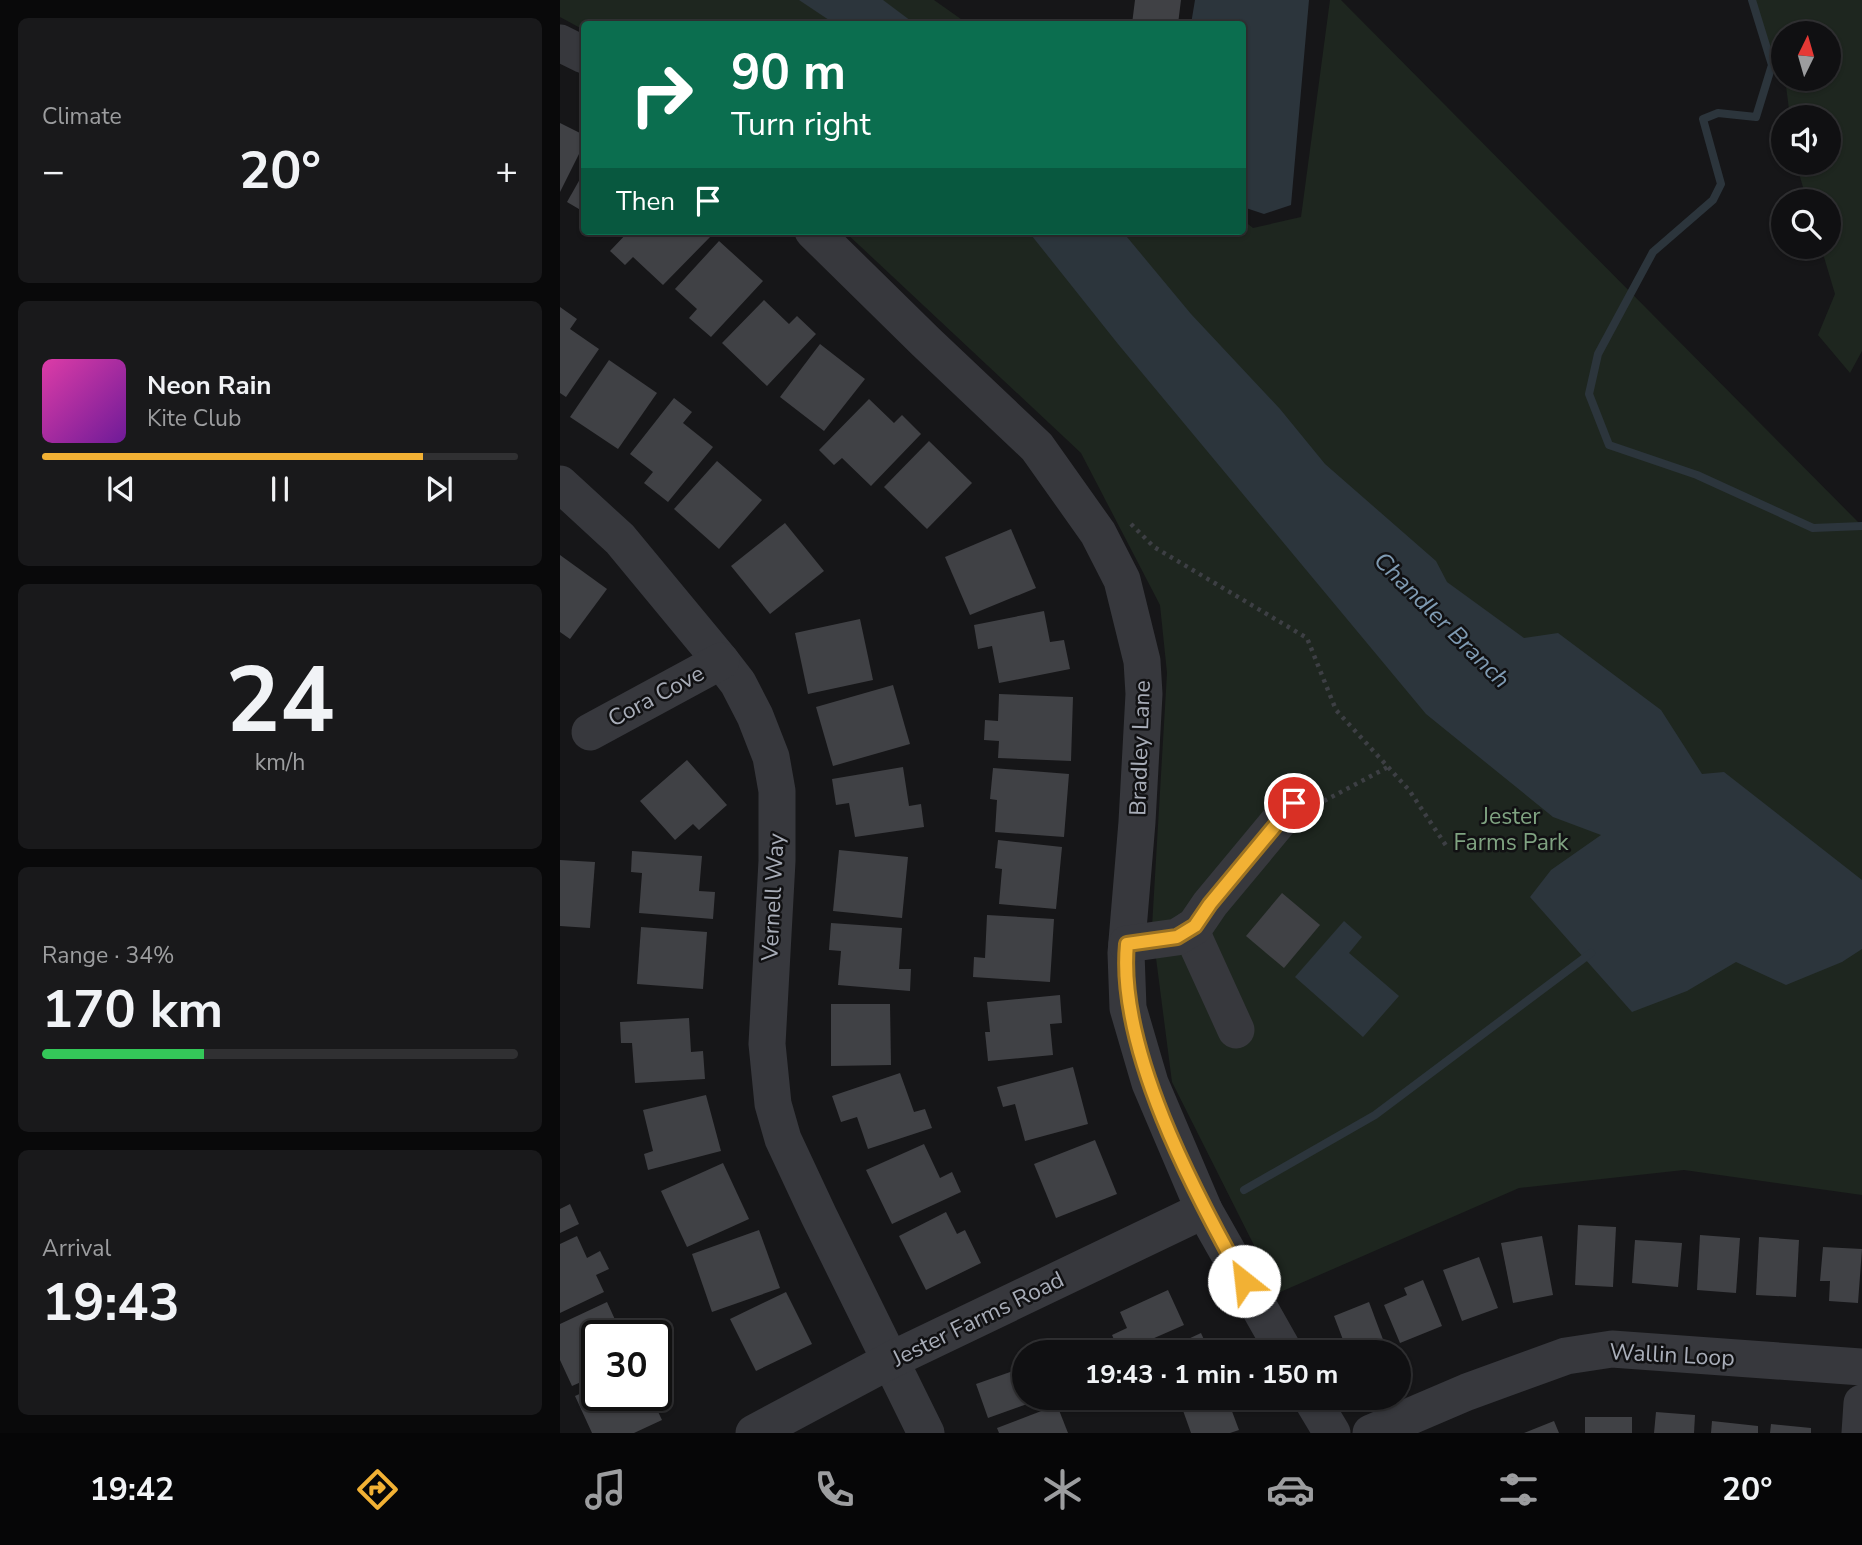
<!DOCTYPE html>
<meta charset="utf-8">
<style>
:root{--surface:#101012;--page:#19191b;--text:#f1f3f6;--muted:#9c9d9f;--line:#303032;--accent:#f2b134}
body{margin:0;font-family:"Nunito Sans",sans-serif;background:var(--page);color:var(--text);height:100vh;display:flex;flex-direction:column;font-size:26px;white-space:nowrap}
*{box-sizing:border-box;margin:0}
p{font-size:23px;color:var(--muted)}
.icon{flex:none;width:38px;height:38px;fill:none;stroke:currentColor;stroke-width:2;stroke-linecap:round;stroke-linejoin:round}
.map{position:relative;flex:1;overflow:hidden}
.side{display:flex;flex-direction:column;gap:18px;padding:18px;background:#09090a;width:560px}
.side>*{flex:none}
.banner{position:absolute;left:21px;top:21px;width:665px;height:214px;border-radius:7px;box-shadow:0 2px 5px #0004,0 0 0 2px var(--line);background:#0b6e4f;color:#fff;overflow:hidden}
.needle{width:46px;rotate:5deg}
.tools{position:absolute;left:1211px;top:21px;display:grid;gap:14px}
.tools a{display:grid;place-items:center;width:70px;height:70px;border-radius:50%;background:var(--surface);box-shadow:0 2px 5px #0004,0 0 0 2px var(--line);font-size:35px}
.speed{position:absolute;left:21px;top:1320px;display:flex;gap:14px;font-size:35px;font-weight:700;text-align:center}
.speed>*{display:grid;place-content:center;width:91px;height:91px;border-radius:50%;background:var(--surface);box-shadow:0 2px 5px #0004,0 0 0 2px var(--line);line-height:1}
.speed .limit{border:4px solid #111;border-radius:10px;background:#fff;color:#111}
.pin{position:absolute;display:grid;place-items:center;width:60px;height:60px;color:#fff;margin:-30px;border:4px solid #fff;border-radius:50%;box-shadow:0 2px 7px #0007}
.me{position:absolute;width:77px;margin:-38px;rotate:331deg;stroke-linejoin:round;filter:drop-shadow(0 0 5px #0008)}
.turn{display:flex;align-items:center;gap:24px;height:147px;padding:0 35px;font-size:32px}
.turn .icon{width:91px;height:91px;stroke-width:2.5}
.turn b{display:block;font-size:49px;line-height:60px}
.then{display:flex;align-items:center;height:66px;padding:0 35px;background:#0003;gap:14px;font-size:26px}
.big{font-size:52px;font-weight:700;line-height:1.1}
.side .card{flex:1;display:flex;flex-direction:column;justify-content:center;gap:10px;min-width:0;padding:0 24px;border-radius:10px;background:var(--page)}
.side .dial{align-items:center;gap:0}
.dial b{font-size:91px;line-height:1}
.song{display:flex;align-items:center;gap:21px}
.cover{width:84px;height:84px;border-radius:10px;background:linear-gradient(135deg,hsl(320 70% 55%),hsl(280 70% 35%))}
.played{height:7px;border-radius:4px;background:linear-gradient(90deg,var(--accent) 80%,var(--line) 80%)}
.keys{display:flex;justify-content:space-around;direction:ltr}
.heat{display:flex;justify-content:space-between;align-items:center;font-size:38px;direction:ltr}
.charge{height:10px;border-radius:5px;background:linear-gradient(90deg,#34c759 34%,var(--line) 0)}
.trip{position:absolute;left:452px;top:1340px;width:399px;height:70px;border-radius:35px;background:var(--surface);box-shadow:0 2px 5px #0004,0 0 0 2px var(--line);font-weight:700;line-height:70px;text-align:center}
.tabs{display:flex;height:112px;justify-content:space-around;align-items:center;background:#060607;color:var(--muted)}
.tabs .icon{width:49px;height:49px}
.tabs .active{color:var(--accent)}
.tabs b{font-size:32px;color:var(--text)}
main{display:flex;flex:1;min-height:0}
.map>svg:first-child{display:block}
.green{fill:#1e261f;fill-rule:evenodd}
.water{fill:#2c353c}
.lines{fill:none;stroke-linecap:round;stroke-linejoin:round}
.stream{stroke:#2c353c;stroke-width:8}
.building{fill:#404145}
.path{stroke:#3d3f44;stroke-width:4.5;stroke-dasharray:3.5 5;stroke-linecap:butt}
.minor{stroke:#37383d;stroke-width:37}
.route-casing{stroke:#9d7322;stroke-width:18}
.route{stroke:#f2b134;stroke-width:12}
.labels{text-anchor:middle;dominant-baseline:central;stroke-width:5;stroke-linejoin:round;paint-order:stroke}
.street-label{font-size:23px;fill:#a8adb8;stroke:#111113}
.park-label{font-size:23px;fill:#7fa381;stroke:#111113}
.water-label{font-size:24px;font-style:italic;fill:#7f9bb3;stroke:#111113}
</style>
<main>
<section class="side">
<div class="card"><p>Climate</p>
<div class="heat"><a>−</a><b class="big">20°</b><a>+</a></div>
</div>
<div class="card">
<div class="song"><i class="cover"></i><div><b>Neon Rain</b><p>Kite Club</p></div></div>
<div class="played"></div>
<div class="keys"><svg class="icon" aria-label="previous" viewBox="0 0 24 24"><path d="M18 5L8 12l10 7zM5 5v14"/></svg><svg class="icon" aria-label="pause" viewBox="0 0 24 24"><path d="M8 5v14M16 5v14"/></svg><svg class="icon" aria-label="next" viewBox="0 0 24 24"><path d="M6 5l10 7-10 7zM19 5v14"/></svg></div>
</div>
<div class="card dial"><b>24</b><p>km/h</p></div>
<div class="card"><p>Range · 34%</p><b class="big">170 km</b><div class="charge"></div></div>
<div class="card"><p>Arrival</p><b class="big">19:43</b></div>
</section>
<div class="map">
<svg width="1302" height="1433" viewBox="0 0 1302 1433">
<rect width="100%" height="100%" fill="#161618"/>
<g class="green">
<polygon points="0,0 374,0 408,24 24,24 24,30 0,17"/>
<polygon points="770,0 781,0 1302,526 1302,1195 1124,1170 959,1188 718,1293 612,1082 592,927 607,673 600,605 521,453 284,231 682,231 683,220 693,228 741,217"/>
<path d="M1190 0H1302V351L1290 373 1258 335 1275 294 1261 247H1269V201H1247L1236 163H1269V117H1230L1226 86ZM1223 33H1269V79H1223Z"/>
</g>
<g class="water">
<polygon points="239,0 323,0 355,24 275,24"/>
<polygon points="635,0 749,0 731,205 704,214 683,207 682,24 631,24"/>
<polygon points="468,231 562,231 631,314 720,409 765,464 876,561 887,582 964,638 998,633 1101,710 1142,774 1164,772 1302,880 1302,949 1282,962 1226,985 1176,962 1127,991 1072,1012 970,897 991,870 1041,835 993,817 866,714 558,344"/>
<polygon points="784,921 802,937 789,953 839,996 803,1037 735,977"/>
</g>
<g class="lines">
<g class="stream">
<polyline points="1192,0 1212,65 1196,117 1158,113 1143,119 1161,184 1153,200 1093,252 1038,354 1029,394 1049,445 1137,475 1253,528 1302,526"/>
<polyline points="684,1190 815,1115 1031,953"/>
</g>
</g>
<g class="building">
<polygon points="575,0 621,0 618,24 572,24"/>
<polygon points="0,123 24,135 24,144 0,192"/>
<polygon points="24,172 24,212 7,202"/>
<polygon points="69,231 148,231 152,235 103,285 73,257 65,265 50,251"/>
<polygon points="159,241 203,281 151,337 129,318 137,309 115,289"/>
<polygon points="204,300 229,324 237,316 256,334 207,386 162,343"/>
<polygon points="0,307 17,319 10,329 39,349 6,397 0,393"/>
<polygon points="260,344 305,379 264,431 220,397"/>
<polygon points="49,360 97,393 58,449 10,417"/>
<polygon points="114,398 132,412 123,423 153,447 108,502 84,483 93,472 70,454"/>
<polygon points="309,399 334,423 342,415 361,434 311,486 282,458 274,465 259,450"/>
<polygon points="369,441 412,483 367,529 324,487"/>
<polygon points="157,461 202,500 159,549 114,509"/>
<polygon points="225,523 264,571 210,614 171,566"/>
<polygon points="451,529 476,588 410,615 385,557"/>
<polygon points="0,555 47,589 10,639 0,632"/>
<polygon points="484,611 490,642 504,640 510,669 439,683 432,646 418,649 414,625"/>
<polygon points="300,619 313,680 248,694 235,633"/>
<polygon points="333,685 350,744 273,766 256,707"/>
<polygon points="439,694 513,697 511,761 438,758 439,741 424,740 425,720 438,721"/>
<polygon points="127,760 167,805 139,830 133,824 115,840 80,801"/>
<polygon points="343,767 349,806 361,804 364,827 295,837 289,803 276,805 272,779"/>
<polygon points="433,768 509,774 504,837 435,832 437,800 430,799"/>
<polygon points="438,840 502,847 496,909 439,904 442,869 435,868"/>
<polygon points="279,850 348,857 342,918 273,911"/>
<polygon points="72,851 142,856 139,891 155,892 153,919 79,913 82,873 71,872"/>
<polygon points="0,860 35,862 30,928 0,926"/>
<polygon points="722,893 760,925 724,968 686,936"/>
<polygon points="427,915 494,919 490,982 413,977 414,957 425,958"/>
<polygon points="271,923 342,928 339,969 351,969 350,991 278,985 281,951 269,950"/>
<polygon points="81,927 147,932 143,989 77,984"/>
<polygon points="500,995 502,1023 490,1024 493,1055 428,1061 425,1032 430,1032 427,1002"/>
<polygon points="271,1004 330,1004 331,1065 271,1066"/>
<polygon points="129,1018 131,1052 143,1051 145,1079 75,1083 72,1043 61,1043 60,1022"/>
<polygon points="513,1067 528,1124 465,1141 455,1104 443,1107 437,1087"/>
<polygon points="340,1073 354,1112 365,1109 372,1128 308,1149 297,1117 281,1122 272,1096"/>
<polygon points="146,1095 161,1151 88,1170 84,1154 93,1151 83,1110"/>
<polygon points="535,1140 557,1194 496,1218 474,1164"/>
<polygon points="364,1144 380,1178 392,1172 401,1192 332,1224 306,1170"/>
<polygon points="163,1163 189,1219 127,1247 101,1191"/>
<polygon points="10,1204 19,1224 0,1233 0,1209"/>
<polygon points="386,1212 397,1234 405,1230 421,1263 366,1290 339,1236"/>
<polygon points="1018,1225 1056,1227 1053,1287 1015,1285"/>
<polygon points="199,1230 220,1288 152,1312 132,1254"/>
<polygon points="1140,1235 1180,1238 1176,1293 1137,1290"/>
<polygon points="17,1236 27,1258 40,1251 49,1269 36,1275 44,1292 0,1313 0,1244"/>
<polygon points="982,1236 993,1295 953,1303 941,1243"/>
<polygon points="1199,1237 1239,1240 1236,1297 1196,1295"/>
<polygon points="1075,1240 1122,1243 1118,1287 1072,1283"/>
<polygon points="1263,1247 1302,1249 1298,1303 1269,1301 1270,1281 1260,1281"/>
<polygon points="919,1257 938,1308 902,1321 883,1270"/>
<polygon points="863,1280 882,1326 840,1343 824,1305 847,1295 844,1288"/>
<polygon points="608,1290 624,1325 560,1353 552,1335 567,1328 560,1312"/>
<polygon points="226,1292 252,1344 196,1371 170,1319"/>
<polygon points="47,1302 62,1335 37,1335 37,1375 12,1386 0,1360 0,1324"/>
<polygon points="809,1302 828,1353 788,1353 774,1316"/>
<polygon points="641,1333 650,1353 598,1353"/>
<polygon points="464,1367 464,1398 481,1399 428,1418 416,1384"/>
<polygon points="37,1386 37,1395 90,1395 102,1420 74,1433 32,1433 15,1396"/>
<polygon points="630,1398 667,1398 679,1430 670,1433 631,1433 620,1402"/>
<polygon points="497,1405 508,1433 439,1433 437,1428"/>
<polygon points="1096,1412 1135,1415 1134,1433 1094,1433"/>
<rect x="1025" y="1417" width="47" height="16"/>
<polygon points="994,1421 999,1433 964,1433"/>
<polygon points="1152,1421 1198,1426 1198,1433 1151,1433"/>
<polygon points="1211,1424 1251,1428 1251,1433 1210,1433"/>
</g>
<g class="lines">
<g class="path">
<polyline points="571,524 594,547 747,638 776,710 849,790 887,847"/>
<polyline points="764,801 828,767"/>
</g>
<g class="minor">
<polyline points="0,43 24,55"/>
<polyline points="253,231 366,342 477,447 538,533 562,580 582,661 584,694 577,822 566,953 568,1008 590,1083 644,1210 725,1353"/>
<polyline points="0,484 60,539 161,661 178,683 195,716 211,757 217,791 217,861 207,1044 213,1104 223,1139 259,1216 366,1433"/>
<polyline points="30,732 161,661"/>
<polyline points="630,929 676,1030"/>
<polyline points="567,944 617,937 635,926 650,904 734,803"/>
<polyline points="751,1398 772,1433"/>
<polyline points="194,1433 331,1360 644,1210"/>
<polyline points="811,1433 907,1392 1006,1356 1052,1349 1302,1367"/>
<polyline points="1300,1433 1302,1403"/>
</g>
</g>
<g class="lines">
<g class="route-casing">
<path id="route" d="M684 1281C634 1192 557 1048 567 944L617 937 635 926 650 904 734 803"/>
</g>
<use href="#route" class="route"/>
</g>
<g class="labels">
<g class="street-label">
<text transform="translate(96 696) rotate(-28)">Cora Cove</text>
<text transform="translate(580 748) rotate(-88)">Bradley Lane</text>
<text transform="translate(213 897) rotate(-87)">Vernell Way</text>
<text transform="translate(418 1319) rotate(-26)">Jester Farms Road</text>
<text transform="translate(1112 1355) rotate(3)">Wallin Loop</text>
</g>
<g class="park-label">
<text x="951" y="816">Jester<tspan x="951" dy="26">Farms Park</tspan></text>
</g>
<g class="water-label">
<text transform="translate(882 620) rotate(45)">Chandler Branch</text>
</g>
</g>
</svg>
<div class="tools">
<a><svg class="needle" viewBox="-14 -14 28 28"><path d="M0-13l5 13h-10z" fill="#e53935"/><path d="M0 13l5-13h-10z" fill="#9c9d9f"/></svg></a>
<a><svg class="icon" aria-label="sound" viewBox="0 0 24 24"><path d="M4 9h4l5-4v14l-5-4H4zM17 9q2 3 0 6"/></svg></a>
<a><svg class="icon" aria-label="search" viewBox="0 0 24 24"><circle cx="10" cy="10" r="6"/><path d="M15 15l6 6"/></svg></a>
</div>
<div class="speed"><div class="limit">30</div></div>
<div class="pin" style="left:734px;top:803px;background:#d93025"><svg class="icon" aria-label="arrive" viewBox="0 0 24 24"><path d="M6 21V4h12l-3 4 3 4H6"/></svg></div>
<svg class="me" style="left:684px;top:1281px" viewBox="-20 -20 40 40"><circle r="19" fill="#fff"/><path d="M0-13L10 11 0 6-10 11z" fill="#f2b134"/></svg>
<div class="trip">19:43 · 1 min · 150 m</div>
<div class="banner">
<div class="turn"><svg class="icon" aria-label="right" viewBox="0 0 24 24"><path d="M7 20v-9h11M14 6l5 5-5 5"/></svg><div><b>90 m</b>Turn right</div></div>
<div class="then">Then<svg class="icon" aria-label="arrive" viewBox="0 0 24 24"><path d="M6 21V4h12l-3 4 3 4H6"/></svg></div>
</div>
</div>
</main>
<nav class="tabs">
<b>19:42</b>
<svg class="icon active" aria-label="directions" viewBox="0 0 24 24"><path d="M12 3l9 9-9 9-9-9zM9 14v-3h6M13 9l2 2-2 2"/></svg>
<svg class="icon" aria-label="music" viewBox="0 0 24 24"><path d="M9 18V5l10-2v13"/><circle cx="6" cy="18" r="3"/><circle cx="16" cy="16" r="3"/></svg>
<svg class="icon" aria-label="phone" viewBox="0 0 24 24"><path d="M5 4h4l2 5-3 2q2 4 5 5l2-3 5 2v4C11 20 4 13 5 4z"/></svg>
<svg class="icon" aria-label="climate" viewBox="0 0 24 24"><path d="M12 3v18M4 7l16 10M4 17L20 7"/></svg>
<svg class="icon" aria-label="car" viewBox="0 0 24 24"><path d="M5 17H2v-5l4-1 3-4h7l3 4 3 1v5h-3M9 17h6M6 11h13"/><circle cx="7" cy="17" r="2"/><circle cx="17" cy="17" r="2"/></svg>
<svg class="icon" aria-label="filters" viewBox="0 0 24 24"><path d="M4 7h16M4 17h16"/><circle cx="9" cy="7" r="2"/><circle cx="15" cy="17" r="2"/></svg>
<b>20°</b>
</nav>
